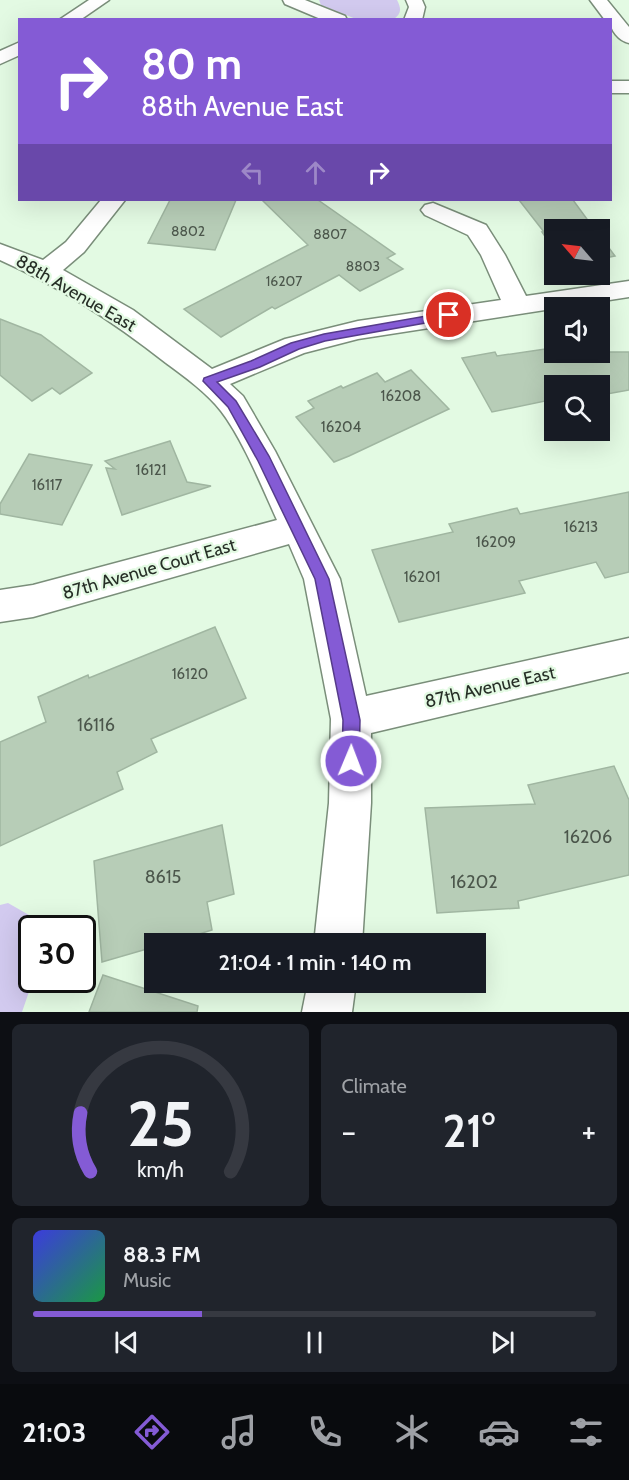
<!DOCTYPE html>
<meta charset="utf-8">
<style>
:root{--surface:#171b24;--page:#20242c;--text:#f1f3f6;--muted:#9ea1a6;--line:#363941;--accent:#845bd5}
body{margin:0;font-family:Cabin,sans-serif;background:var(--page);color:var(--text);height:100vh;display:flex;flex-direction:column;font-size:22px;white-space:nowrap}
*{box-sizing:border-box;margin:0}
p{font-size:20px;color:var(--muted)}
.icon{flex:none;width:33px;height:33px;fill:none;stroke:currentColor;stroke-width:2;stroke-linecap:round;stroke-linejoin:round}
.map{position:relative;height:1012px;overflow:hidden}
.details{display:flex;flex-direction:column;gap:12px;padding:12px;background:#0d0f14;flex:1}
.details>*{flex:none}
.guide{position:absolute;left:18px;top:18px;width:594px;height:183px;border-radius:0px;box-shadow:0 6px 24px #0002;background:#845bd5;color:#fff;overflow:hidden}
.needle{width:39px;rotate:298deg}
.buttons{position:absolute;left:544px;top:219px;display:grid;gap:12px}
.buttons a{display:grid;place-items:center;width:66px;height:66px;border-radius:0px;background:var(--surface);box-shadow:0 6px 24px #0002;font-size:30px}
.speed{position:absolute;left:18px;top:915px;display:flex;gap:12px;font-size:30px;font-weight:700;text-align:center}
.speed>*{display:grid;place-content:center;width:78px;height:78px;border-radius:50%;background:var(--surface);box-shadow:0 6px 24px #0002;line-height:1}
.speed .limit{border:3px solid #111;border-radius:9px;background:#fff;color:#111}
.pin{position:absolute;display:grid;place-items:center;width:51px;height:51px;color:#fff;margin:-26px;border:3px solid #fff;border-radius:50%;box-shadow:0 2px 6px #0007}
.me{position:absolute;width:66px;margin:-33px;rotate:1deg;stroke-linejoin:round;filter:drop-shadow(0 0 4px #0008)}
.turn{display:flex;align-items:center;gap:21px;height:126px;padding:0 24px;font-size:27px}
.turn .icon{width:78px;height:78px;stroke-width:2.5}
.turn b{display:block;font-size:42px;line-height:51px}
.lanes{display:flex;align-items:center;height:57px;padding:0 24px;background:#0003;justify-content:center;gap:30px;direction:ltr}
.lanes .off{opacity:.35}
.big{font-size:45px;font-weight:600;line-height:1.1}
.details .tile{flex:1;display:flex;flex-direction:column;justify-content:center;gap:9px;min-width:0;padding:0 21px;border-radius:9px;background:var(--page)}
.details .dial{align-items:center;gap:0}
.dial svg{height:156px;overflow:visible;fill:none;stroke:var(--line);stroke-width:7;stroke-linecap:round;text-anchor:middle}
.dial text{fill:var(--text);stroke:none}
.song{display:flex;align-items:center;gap:18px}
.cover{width:72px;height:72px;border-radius:9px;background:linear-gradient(135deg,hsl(240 70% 55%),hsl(140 70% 35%))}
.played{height:6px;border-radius:3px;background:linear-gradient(90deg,var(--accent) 30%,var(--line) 30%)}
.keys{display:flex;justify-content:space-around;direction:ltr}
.heat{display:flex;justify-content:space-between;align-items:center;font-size:33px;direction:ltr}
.details .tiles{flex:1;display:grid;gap:12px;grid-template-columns:1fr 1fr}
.tile:last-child{grid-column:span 2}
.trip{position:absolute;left:144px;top:933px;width:342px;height:60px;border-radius:0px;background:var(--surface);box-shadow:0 6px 24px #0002;font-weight:600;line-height:60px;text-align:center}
.tabs{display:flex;height:96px;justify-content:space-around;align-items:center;background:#090b0e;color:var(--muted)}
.tabs .icon{width:42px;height:42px}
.tabs .active{color:var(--accent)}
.tabs b{font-size:27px;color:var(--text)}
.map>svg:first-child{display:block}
.green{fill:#d2caef}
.building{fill:#b7cdb7;stroke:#a0b6a1;stroke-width:1.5}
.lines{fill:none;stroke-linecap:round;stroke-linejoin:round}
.minor-casing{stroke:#7a8e7a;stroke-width:3}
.major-casing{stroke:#7a8e7a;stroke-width:3}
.minor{fill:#fff;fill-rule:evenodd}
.major{fill:#fff;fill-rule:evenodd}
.route{fill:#845bd5;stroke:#563b8a;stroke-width:1.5}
.labels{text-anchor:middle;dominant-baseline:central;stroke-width:4.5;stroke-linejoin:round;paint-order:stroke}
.far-number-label{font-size:14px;fill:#4b564b}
.number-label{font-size:15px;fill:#4b564b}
.street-label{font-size:18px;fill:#272f27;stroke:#e3fae3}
.near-number-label{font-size:18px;fill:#4b564b}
</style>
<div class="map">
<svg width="629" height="1012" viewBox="0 0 629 1012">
<rect width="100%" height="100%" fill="#e3fae3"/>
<g class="green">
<path d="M319 0H397C401 8 402 13 394 19H356L321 5Z"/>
<polygon points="8,903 50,927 32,928 33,980 22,1012 0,1012 0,905"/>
</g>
<g class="building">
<polygon points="170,200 236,200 215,250 148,243"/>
<polygon points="262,200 318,200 395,254 387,258 403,269 360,291 339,275 275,309 272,307 221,337 184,309 308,245"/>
<polygon points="519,200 573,200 595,230 555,230 555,251 542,232 544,232"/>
<polygon points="600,236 615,256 600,259"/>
<polygon points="0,319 41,335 92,373 60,394 52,388 32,401 0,375"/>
<polygon points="545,349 547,352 629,352 629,390 607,394 602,386 555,386 555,399 492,412 462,358 495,352 497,356"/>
<polygon points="411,370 449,409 349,456 334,462 296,417 314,408 308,401 341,386 343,388 377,373 385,382"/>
<polygon points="170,441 187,482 211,486 122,515 106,468 115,469 105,461"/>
<polygon points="29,454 92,465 62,525 0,514 0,504"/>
<polygon points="629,492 629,572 605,578 596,562 519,581 525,593 399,622 372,550 453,532 449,524 517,508 520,514"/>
<polygon points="215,627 246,698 151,739 157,752 117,772 123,789 0,846 0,742 46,722 38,697 88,675 89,678"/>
<polygon points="614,766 629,800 629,875 518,901 519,908 437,913 425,808 535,804 528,785"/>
<polygon points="222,825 234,894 207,902 212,930 167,944 154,944 154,947 102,962 94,861"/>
<polygon points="103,975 198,1006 197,1012 89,1012"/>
</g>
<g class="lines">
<g class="minor-casing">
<g id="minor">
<polygon points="283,0 305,0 345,16 347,20 323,20 285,4"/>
<polygon points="406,0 422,0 425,7 422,20 404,20 409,7"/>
<path d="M590 0H607L629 27V43C619 41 610 30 610 20H605Z"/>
<rect x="610" y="81" width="19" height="12"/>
<path d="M101 200H125L84 252 63 270 133 310 212 369 285 339 358 321 501 300 481 255 468 235 425 215 421 210 425 205 433 203 486 225 505 255 526 296 629 281V297L358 339 304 353 230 384 243 396 275 451 340 579 366 696 629 638V672L371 733V803L362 944H314L329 803 331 719 304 579 289 544 33 617 0 622V590L33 585 277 520C262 487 242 438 221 411 206 392 185 377 166 363 114 322 61 287 0 260V244L43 260 66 242Z"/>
<polygon points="308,982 356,982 352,1012 302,1012"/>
</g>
</g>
<g class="major-casing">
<g id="major">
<polygon points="89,0 109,0 80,20 59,20"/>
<polygon points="20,42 20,55 0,64 0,51"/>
</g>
</g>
<use href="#minor" class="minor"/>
<use href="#major" class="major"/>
</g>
<polygon class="route" points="449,312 454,315 453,318 325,341 299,349 260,367 217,382 236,401 269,456 329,579 360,720 359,761 357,767 351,770 345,767 342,761 343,720 315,579 258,461 228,407 203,381 204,378 251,361 291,343 324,334"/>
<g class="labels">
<g class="far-number-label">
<text x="188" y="231">8802</text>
<text x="330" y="234">8807</text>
<text x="363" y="266">8803</text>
<text x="284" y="281">16207</text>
</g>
<g class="number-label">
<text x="401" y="396">16208</text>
<text x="341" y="427">16204</text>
<text x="151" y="470">16121</text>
<text x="47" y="485">16117</text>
<text x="581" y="527">16213</text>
<text x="496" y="542">16209</text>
<text x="422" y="577">16201</text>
<text x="190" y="674">16120</text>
</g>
<g class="street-label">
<text transform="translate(76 293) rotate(30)">88th Avenue East</text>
<text transform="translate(149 569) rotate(-16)">87th Avenue Court East</text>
<text transform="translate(490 687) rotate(-13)">87th Avenue East</text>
</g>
<g class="near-number-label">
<text x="96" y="725">16116</text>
<text x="588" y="837">16206</text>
<text x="163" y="877">8615</text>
<text x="474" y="882">16202</text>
</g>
</g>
</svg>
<div class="buttons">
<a><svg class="needle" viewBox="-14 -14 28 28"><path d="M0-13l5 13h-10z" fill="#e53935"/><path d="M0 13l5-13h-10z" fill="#9ea1a6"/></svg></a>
<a><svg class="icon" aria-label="sound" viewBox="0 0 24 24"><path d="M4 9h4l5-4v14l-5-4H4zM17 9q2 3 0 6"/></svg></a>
<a><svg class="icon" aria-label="search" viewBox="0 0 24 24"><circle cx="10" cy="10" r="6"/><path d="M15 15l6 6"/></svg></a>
</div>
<div class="speed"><div class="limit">30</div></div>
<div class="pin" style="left:449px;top:315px;background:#d93025"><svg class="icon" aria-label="arrive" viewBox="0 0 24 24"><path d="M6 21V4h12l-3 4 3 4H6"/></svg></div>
<svg class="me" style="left:351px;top:761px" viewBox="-20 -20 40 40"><circle r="17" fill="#845bd5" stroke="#fff" stroke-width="3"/><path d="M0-11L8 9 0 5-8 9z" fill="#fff"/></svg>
<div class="trip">21:04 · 1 min · 140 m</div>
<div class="guide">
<div class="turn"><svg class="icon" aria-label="right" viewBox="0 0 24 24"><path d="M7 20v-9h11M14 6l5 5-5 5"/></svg><div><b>80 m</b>88th Avenue East</div></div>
<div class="lanes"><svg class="icon off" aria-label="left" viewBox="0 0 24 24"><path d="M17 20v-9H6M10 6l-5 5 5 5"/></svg><svg class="icon off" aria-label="ahead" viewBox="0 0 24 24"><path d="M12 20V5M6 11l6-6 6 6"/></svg><svg class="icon" aria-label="right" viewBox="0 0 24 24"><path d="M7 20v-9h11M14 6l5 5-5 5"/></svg></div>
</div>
</div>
<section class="details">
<div class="tiles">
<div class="tile dial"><svg viewBox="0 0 100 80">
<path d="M14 69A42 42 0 1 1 86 69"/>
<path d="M14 69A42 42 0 0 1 9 39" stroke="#845bd5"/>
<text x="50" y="56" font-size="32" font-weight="700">25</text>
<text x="50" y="72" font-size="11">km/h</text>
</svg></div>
<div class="tile"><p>Climate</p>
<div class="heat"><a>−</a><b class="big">21°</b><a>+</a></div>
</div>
<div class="tile">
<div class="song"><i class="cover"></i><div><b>88.3 FM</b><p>Music</p></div></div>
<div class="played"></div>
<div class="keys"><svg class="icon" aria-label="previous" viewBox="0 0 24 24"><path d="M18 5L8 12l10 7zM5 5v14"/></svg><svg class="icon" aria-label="pause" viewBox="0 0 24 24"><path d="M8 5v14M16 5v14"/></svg><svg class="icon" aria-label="next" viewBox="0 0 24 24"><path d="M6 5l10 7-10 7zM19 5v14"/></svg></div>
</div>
</div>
</section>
<nav class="tabs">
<b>21:03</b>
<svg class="icon active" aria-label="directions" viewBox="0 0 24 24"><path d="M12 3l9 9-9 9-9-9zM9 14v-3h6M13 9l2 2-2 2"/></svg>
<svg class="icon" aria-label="music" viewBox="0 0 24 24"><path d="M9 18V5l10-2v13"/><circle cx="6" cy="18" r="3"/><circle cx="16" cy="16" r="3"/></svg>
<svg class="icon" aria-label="phone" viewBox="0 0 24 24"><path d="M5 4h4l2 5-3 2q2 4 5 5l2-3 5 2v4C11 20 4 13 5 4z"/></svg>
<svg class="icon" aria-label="climate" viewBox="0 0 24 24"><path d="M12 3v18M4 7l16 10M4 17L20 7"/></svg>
<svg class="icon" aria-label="car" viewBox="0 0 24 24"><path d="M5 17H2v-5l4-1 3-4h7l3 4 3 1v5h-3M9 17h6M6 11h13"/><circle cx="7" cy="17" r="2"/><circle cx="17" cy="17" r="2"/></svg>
<svg class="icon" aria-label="filters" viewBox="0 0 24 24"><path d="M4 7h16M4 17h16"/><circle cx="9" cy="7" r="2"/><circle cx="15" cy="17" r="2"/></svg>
</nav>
